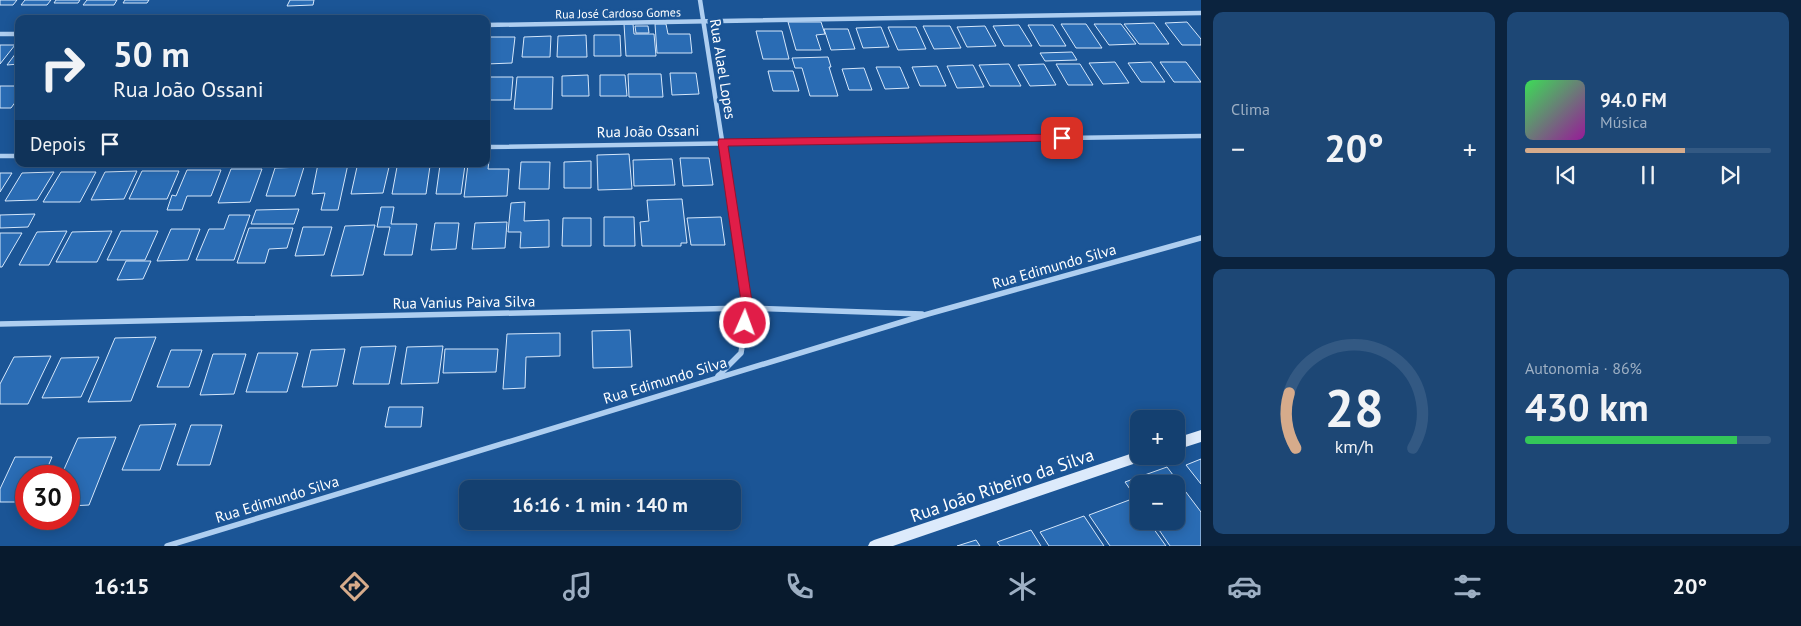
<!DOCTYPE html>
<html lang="pt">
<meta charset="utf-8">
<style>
:root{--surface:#144070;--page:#1d4775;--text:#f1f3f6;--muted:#9dafc3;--line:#335983;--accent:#d6ab8b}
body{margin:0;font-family:"PT Sans",sans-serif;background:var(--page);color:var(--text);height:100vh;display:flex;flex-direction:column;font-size:19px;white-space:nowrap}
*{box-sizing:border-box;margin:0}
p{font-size:16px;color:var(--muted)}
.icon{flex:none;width:28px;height:28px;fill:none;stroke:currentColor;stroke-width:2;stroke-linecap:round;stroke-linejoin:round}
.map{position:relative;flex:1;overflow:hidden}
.drawer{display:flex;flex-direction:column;gap:12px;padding:12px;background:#0b233e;width:600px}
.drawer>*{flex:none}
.top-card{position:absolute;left:15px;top:15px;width:475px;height:152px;border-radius:10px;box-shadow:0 2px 12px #0003,0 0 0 1px var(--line);background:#144070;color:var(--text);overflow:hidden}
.buttons{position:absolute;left:1130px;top:410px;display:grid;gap:10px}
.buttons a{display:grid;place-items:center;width:55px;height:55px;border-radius:10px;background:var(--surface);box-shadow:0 2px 12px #0003,0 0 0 1px var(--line);font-size:25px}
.speed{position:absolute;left:15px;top:465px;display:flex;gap:10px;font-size:25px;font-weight:700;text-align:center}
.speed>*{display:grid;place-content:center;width:65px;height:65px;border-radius:50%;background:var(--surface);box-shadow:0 2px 12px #0003,0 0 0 1px var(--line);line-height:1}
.speed .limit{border:8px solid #d22;background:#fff;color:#111}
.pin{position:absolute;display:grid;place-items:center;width:42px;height:42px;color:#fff;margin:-21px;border-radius:10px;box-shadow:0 2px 8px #0006}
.me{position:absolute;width:55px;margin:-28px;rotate:2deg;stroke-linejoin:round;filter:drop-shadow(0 0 4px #0008)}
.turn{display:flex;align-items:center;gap:18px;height:105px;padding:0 15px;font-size:22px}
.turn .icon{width:65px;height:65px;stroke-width:2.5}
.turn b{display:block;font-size:35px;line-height:42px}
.then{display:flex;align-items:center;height:48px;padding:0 15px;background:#0003;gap:10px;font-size:19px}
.big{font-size:38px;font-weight:600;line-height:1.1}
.drawer .tile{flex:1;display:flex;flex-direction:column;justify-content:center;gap:8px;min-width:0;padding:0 18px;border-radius:10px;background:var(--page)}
.drawer .dial{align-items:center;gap:0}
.dial svg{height:130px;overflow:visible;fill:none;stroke:var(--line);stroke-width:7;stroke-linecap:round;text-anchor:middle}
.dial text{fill:var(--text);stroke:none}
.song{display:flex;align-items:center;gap:15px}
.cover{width:60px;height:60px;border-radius:8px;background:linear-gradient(135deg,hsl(130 70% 55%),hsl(300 70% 35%))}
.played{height:5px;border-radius:2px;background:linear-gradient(90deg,var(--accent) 65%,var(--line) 65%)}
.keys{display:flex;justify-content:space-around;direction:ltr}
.heat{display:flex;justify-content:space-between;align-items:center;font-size:28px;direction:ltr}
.charge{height:8px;border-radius:4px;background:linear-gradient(90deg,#34c759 86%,var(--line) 0)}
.drawer .tiles{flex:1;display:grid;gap:12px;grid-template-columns:repeat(2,1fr)}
.trip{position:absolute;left:459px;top:480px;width:282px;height:50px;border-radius:10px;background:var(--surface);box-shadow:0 2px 12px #0003,0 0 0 1px var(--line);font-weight:600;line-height:50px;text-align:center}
.tabs{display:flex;height:80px;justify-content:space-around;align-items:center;background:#081a2d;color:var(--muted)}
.tabs .icon{width:35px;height:35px}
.tabs .active{color:var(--accent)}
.tabs b{font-size:22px;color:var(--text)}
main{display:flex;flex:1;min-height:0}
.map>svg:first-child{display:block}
.building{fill:#2a6cb4;stroke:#d5e7fb}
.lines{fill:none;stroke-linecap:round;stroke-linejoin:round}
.street-far1{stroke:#aecef0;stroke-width:4.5}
.street{stroke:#aecef0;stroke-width:5.5}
.secondary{fill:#dceafb;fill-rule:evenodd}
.route{fill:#e11d48;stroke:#92132f}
.labels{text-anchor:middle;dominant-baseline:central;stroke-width:5;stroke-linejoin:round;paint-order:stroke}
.far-street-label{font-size:12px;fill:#fff;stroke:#1b5596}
.street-label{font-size:15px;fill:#fff;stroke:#1b5596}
.near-street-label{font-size:18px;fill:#fff;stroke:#1b5596}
</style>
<main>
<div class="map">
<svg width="1201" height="546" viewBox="0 0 1201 546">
<rect width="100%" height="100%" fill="#1b5596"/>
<g class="building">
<polygon points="0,0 17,0 13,5 0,5"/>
<polygon points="25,0 51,0 47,5 21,5"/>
<polygon points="56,0 80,0 78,3 54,3"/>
<polygon points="87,0 117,0 114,5 83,5"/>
<polygon points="125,0 149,0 147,3 123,3"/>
<polygon points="290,0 314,0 313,5 287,6"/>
<polygon points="788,22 821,22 825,34 816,35 821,50 796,50"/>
<polygon points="1187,22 1201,39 1201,45 1182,45 1165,23"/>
<polygon points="1154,23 1169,44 1139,44 1124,24"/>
<polygon points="624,24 633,24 634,34 654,34 656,56 626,56"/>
<polygon points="655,24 666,24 668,34 690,34 692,53 657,53"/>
<polygon points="1061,24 1086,24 1102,48 1076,48"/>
<polygon points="1094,24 1121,24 1136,44 1109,45"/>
<polygon points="1019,25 1032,46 1004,46 993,26"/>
<polygon points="1028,25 1053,25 1066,46 1040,46"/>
<polygon points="635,26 648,26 649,33 636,33"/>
<polygon points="923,26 950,26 961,48 934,49"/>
<polygon points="985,26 996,46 967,47 957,27"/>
<polygon points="881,27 889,47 863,48 856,28"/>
<polygon points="888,27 916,27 926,49 898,50"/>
<polygon points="824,29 848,29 855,49 831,50"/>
<polygon points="756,31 782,31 789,59 763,59"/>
<polygon points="586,35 587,57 557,57 558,36"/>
<polygon points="594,35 620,35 621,56 594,56"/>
<polygon points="551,36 550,57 522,57 524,37"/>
<polygon points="487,37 515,37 512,63 486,64"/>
<polygon points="0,45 15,45 0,64"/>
<polygon points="19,49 19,64 7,65"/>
<polygon points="1072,52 1077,60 1045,61 1040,53"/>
<polygon points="828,57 831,67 829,67 838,96 810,96 802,68 795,68 792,58"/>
<polygon points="1115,62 1129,83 1103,84 1089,63"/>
<polygon points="1151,62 1165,82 1141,82 1128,63"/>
<polygon points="1160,62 1186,62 1201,82 1174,82"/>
<polygon points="1009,64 1021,86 990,86 979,65"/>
<polygon points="1044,64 1056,85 1030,86 1018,65"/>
<polygon points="1056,64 1080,64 1093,85 1068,85"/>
<polygon points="973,65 984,87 957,88 947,66"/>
<polygon points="937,66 946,86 920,86 912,67"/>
<polygon points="876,67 900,67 909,88 885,89"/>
<polygon points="864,68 872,90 849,90 842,69"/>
<polygon points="768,71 793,71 799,91 773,91"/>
<polygon points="670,73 696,73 699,94 672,95"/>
<polygon points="628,74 661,74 663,97 629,97"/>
<polygon points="588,75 589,96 562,96 562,76"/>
<polygon points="600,75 625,75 627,96 600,96"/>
<polygon points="489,77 513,77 511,100 486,100"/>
<polygon points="517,77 553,77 552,109 514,109"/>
<polygon points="0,86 19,86 19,97 11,108 0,108"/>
<polygon points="486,152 490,152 488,169 509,169 507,196 464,197 468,164 486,164"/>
<polygon points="629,154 632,189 598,190 597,155"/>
<polygon points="680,158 709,158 713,185 683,186"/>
<polygon points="672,159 675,185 634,186 633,160"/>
<polygon points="591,161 591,188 564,188 564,162"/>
<polygon points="521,162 550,162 549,189 519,189"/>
<polygon points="318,164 348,164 338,210 321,210 325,193 312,194"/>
<polygon points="440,165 465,165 461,194 436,194"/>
<polygon points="430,166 426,194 392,194 397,167"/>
<polygon points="304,167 295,196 266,196 275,168"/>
<polygon points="357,167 389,167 383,193 351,194"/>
<polygon points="231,169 262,169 250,202 218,203"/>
<polygon points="187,170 221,170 211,196 187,196 182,210 167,210 172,195 176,196"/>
<polygon points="137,171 124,199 91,200 105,172"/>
<polygon points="142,171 179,171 167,199 129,199"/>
<polygon points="54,172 37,200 5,201 22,173"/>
<polygon points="61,172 96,172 80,202 43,202"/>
<polygon points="0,173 12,173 0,192"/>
<polygon points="682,199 687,243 681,243 681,246 642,246 640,222 649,221 647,200"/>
<polygon points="525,202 524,221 549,220 549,247 520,248 521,232 508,232 511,203"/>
<polygon points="381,207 394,207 391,224 417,224 412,255 384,255 390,227 377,227"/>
<polygon points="299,209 294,224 251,224 256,210"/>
<polygon points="35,214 28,227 0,228 0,215"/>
<polygon points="229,215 250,215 234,260 196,260 209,229 224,229"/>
<polygon points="604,217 634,217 635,246 604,246"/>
<polygon points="721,217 725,245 691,245 687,218"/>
<polygon points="563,218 591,218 591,246 562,246"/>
<polygon points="507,222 505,248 472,249 475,223"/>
<polygon points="435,223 459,223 456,249 431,250"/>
<polygon points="375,225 363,275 331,276 345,226"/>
<polygon points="303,227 332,227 324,255 295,256"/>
<polygon points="249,228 293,228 287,248 269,249 265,263 237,263"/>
<polygon points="171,229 200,229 188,260 157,261"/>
<polygon points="67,231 49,265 19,265 37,232"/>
<polygon points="112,231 97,262 56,262 72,232"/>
<polygon points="121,231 158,231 145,260 107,260"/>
<polygon points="0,233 22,233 2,267 0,267"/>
<polygon points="126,261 151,261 143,279 117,280"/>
<polygon points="630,330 632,367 593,368 592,331"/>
<polygon points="560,333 560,356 526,357 525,388 503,389 507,334"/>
<polygon points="156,337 131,401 88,402 115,338"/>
<polygon points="396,346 389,384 353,384 361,347"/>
<polygon points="443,346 438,383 401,384 407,347"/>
<polygon points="345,349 337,386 302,387 311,350"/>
<polygon points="445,349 498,349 496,372 443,373"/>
<polygon points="171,350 202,350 189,387 157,387"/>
<polygon points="258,353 298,353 287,392 246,392"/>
<polygon points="213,354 246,354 234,394 200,395"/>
<polygon points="51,356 28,404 0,404 0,384 14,357"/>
<polygon points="99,357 81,397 42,398 61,358"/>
<polygon points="389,407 423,407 421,427 385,427"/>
<polygon points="176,424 160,470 122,470 140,425"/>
<polygon points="191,425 222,425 210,465 177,465"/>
<polygon points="116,437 89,505 69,506 69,476 61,476 78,438"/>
<polygon points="15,457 52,457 44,476 26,476 26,502 0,502 0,489"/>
<polygon points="1201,459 1201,484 1186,465"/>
<polygon points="1167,467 1201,512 1201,546 1170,546 1153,521 1176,521 1176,484 1139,484 1139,502 1125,482"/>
<polygon points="1132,499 1139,508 1139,521 1148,521 1166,546 1110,546 1089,515"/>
<polygon points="1084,516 1104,546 1049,546 1040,532"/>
<polygon points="1031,530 1041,546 1000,546 997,542"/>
<polygon points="976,540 980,546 957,546"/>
</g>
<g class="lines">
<g class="street-far1">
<polyline points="700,0 737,236"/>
<polyline points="486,25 1201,13"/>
<polyline points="0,34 19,34"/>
<polyline points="486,147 1201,136"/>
<polyline points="0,156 19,156"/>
</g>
<g class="street">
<polyline points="0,324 748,308 922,314"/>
<polyline points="718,376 741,353 748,308 737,235"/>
<polyline points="167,546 928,314 1201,238"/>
</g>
<g class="secondary">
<polygon points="1201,430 1201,442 1176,450 1176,438"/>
<polygon points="1139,451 1139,456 1147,456 1145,460 893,546 868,546 870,542 874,540"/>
</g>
</g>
<polygon class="route" points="1062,134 1066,138 1062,141 728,146 753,308 749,327 745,328 741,327 739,323 742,308 718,142 719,139"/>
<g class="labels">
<g class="far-street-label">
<text transform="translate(618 13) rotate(-1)">Rua José Cardoso Gomes</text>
</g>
<g class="street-label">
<text transform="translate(723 69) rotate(81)">Rua Alael Lopes</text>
<text transform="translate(648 131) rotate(-1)">Rua João Ossani</text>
<text transform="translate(1054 266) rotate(-16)">Rua Edimundo Silva</text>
<text transform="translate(464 302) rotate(-1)">Rua Vanius Paiva Silva</text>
<text transform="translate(665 380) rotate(-17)">Rua Edimundo Silva</text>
<text transform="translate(277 499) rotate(-17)">Rua Edimundo Silva</text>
</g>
<g class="near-street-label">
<text transform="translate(1002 485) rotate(-19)">Rua João Ribeiro da Silva</text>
</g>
</g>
</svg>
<div class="buttons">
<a>+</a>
<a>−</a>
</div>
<div class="speed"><div class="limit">30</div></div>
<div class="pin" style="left:1062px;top:138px;background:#d93025"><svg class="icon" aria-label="arrive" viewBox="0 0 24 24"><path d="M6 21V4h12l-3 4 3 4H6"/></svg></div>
<svg class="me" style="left:745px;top:323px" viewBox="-20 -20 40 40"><circle r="17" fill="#e11d48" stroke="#fff" stroke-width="3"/><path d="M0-11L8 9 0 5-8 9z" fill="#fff"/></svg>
<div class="trip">16:16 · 1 min · 140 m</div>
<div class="top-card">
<div class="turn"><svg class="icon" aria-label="right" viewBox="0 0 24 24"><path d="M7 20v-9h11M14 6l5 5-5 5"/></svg><div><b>50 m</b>Rua João Ossani</div></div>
<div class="then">Depois<svg class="icon" aria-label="arrive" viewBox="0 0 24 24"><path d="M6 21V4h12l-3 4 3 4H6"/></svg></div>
</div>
</div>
<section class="drawer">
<div class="tiles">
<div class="tile"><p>Clima</p>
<div class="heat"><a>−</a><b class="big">20°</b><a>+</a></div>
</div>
<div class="tile">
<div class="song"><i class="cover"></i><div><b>94.0 FM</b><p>Música</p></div></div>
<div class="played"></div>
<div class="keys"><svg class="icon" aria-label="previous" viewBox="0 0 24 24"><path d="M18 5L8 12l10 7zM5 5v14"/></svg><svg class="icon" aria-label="pause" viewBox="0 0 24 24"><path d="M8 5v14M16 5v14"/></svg><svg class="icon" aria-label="next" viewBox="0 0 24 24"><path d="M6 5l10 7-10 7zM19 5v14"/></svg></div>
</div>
<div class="tile dial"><svg viewBox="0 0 100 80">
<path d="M14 69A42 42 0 1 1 86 69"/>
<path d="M14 69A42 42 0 0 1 10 35" stroke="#d6ab8b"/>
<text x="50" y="56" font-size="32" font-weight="700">28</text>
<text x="50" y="72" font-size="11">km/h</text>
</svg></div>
<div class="tile"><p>Autonomia · 86%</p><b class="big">430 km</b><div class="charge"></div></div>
</div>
</section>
</main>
<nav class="tabs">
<b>16:15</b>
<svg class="icon active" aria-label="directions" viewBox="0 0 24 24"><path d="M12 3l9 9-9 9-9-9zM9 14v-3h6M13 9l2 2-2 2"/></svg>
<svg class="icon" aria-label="music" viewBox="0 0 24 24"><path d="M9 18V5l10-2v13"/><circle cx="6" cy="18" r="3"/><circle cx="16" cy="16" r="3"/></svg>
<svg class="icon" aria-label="phone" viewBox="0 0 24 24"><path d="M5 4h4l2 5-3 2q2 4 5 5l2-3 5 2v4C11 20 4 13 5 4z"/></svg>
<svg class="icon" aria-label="climate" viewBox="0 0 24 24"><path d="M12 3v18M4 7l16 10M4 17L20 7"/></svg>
<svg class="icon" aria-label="car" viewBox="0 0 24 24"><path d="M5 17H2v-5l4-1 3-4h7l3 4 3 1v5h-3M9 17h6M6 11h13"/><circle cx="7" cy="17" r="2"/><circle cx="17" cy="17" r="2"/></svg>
<svg class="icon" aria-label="filters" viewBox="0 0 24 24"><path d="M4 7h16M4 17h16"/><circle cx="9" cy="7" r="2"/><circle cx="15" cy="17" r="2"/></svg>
<b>20°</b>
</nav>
